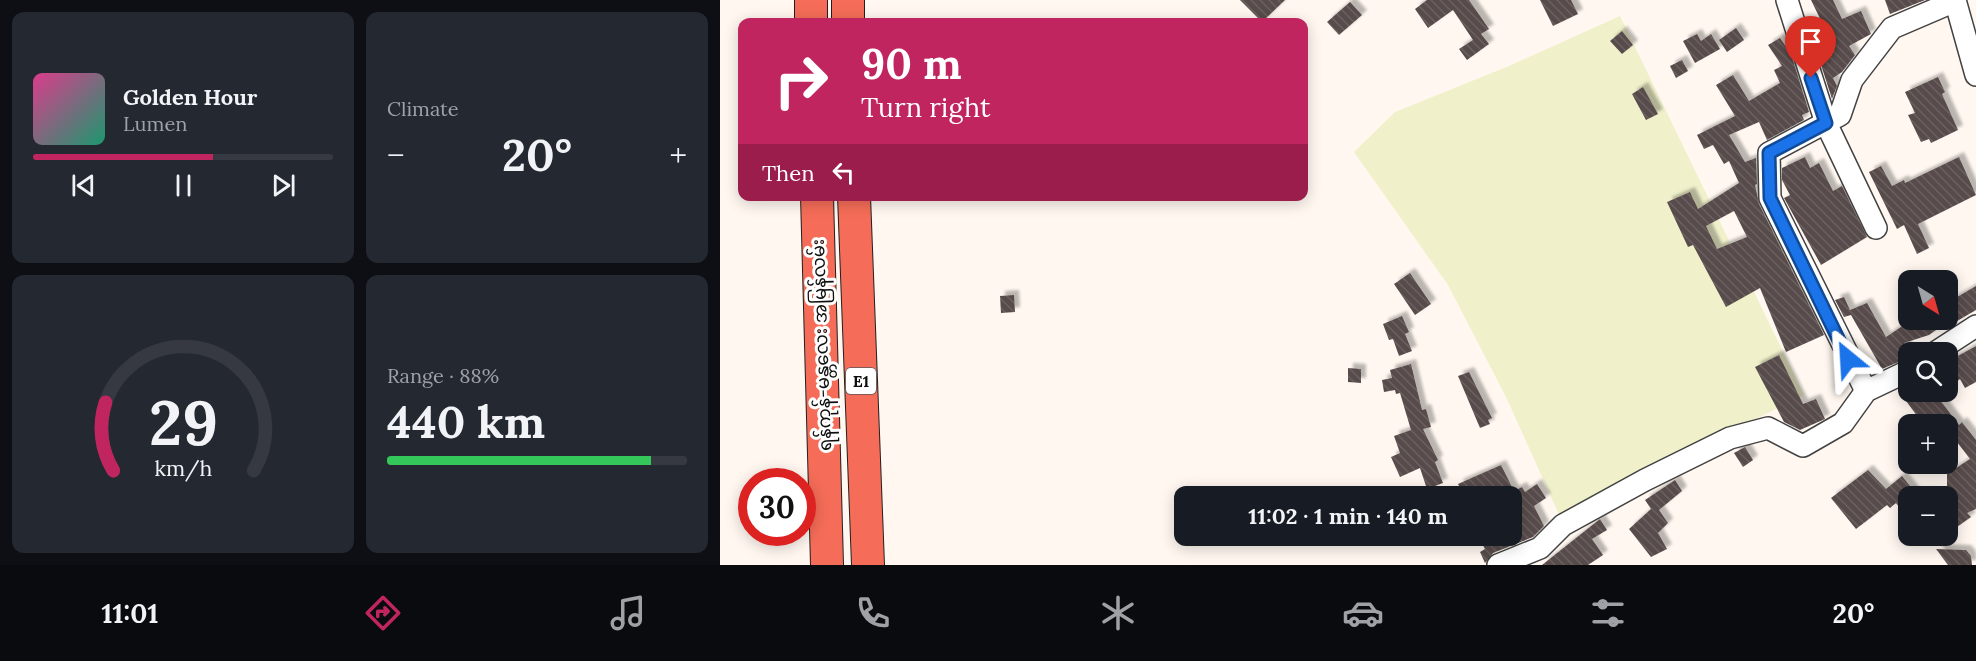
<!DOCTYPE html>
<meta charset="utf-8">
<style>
:root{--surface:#171b24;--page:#242831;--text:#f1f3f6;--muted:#9ea1a6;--line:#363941;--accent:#c1255f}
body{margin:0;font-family:Lora,"Noto Sans Myanmar",serif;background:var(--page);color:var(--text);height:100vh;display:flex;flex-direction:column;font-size:22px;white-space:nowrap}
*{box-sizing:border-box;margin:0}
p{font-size:20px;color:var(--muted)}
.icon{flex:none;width:33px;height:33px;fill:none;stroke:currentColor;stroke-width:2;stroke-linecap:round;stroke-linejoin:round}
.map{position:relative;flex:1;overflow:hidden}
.drawer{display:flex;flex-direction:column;gap:12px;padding:12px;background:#0d0f14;width:720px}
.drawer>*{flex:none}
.top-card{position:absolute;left:18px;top:18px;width:570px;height:183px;border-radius:12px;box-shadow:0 3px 15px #0003;background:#c1255f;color:#fff;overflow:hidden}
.needle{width:39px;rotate:143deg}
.tools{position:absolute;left:1178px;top:270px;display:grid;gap:12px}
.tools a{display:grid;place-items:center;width:60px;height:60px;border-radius:12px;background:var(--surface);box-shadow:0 3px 15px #0003;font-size:30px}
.speed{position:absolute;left:18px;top:468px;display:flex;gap:12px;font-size:30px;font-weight:700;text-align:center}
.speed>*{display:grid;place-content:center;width:78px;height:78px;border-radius:50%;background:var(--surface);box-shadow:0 3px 15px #0003;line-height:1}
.speed .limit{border:9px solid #d22;background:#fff;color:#111}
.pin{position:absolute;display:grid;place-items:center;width:51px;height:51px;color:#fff;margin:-62px -26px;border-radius:50% 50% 50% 0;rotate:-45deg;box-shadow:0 0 6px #0007}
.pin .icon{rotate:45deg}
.me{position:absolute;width:66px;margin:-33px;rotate:333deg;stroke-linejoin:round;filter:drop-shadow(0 0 4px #0008)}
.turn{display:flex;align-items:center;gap:21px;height:126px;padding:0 24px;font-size:27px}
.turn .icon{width:78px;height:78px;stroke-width:2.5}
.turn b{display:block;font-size:42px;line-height:51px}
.then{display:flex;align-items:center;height:57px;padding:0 24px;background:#0003;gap:12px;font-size:22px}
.big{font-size:45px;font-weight:800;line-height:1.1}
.drawer .card{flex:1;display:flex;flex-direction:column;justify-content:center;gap:9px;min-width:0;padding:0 21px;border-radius:12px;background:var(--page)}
.drawer .dial{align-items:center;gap:0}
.dial svg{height:156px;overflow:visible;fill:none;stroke:var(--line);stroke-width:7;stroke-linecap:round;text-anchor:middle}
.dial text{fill:var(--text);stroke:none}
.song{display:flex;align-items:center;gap:18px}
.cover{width:72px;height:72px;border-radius:9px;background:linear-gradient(135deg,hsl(330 70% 55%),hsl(160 70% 35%))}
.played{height:6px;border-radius:3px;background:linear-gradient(90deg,var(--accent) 60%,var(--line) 60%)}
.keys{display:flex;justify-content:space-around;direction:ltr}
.heat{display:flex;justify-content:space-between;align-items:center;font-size:33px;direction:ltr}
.charge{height:9px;border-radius:4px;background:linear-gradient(90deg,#34c759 88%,var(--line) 0)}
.drawer .tiles{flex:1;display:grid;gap:12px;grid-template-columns:repeat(2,1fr)}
.trip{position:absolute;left:454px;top:486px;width:348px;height:60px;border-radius:12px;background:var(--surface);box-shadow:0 3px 15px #0003;font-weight:800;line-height:60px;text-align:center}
.dock{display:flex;height:96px;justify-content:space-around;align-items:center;background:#090b0e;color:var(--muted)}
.dock .icon{width:42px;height:42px}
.dock .current{color:var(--accent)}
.dock b{font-size:27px;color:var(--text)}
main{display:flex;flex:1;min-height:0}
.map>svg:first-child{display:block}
.pitch{fill:#f0f1cb}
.building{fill:url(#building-back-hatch);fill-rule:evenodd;filter:url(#shadow)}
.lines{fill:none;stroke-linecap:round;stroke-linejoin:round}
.minor-casing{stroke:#424242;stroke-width:24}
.highway-casing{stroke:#202020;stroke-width:34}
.minor{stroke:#fff;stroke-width:21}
.highway{stroke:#f56d58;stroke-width:32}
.route-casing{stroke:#114b97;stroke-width:15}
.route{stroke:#1a73e8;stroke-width:10}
.labels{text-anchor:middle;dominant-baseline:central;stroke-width:6;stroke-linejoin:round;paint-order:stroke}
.shield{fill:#fff;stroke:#575757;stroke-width:1.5}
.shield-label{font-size:16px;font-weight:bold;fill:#0f0f0f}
.street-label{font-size:18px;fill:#0f0f0f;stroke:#fff}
</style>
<main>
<section class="drawer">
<div class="tiles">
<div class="card">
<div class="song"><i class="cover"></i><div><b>Golden Hour</b><p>Lumen</p></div></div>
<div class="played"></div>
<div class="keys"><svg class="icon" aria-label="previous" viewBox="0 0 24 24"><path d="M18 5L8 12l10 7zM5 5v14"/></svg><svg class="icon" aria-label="pause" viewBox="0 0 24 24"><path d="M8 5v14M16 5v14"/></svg><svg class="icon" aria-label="next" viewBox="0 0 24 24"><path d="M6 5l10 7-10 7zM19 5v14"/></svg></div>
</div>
<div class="card"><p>Climate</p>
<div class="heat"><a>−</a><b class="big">20°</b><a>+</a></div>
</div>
<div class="card dial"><svg viewBox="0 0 100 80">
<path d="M14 69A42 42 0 1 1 86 69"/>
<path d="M14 69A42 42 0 0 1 10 34" stroke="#c1255f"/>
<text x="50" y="56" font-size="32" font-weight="700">29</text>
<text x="50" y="72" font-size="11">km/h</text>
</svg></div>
<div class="card"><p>Range · 88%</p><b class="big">440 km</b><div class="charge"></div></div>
</div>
</section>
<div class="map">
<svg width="1256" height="565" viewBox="0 0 1256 565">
<defs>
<pattern id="building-back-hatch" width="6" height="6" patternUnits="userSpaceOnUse" patternTransform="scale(1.5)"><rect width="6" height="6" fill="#584c4b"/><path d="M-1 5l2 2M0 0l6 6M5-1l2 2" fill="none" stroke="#6b6161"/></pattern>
<filter id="shadow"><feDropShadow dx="5" dy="-5" stdDeviation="1.5" flood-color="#0004"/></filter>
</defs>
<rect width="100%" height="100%" fill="#fff7f0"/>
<polygon class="pitch" points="900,16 1084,395 840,517 787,399 728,285 634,152 675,112 789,66"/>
<g class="building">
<polygon points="520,0 565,0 542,22"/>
<polygon points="707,0 749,0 769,29 761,34 769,44 747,60 739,49 753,40 733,10 708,28 695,9"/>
<polygon points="820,0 851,0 858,14 833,26"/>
<polygon points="1091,0 1113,0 1122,19 1141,11 1151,34 1129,46 1135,55 1122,72 1113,78 1117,86 1112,99 1094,43 1109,37"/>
<polygon points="1165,0 1205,0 1170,14"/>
<polygon points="630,2 642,15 619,35 607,22"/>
<polygon points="1016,28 1024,40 1007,52 999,40"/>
<polygon points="902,31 913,45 902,54 890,41"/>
<polygon points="977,34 981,41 991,34 1000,49 975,63 963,41"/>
<path d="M1060 38 1071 54 1089 112 1082 115 1084 120 1047 140 1039 122 1009 135 1025 162 1036 158 1037 184 1035 185 1039 204 1104 335 1066 352 1040 288 1006 307 973 245 968 247 947 202 970 192 978 209 1019 183 1009 161 1004 164 993 145 984 149 977 135 1015 116 996 85 1013 75 1029 101 1060 83 1054 70 1062 66 1048 45ZM1014 211 1027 237 997 249 986 226Z"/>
<polygon points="962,60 968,71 956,78 950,66"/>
<polygon points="1218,77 1225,92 1222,94 1238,130 1211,143 1209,139 1201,142 1188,115 1195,113 1185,92"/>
<polygon points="923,87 938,114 926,120 912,94"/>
<polygon points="1085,157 1090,168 1099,163 1113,191 1122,186 1147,237 1101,265 1064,198 1070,195 1062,180 1062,168"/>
<polygon points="1239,157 1256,195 1198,224 1209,248 1197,254 1184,225 1177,229 1149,172 1161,166 1172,186 1184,180 1185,183"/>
<polygon points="690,273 711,304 695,315 674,284"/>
<polygon points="1256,286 1256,310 1232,324 1230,320 1209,335 1184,343 1188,349 1188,358 1162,369 1131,315 1124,317 1115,300 1124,297 1130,310 1147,303 1166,337 1184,325 1182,320 1230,320 1227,303"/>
<polygon points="294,295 295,312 281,313 280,296"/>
<polygon points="682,316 689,332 685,334 692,351 679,356 673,339 669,340 663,324"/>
<polygon points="1256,346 1256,382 1245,388 1240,379 1227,388 1227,362"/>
<polygon points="1059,355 1083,404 1096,399 1105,419 1080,430 1064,422 1035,367"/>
<polygon points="691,364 702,410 706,409 711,427 703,429 718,460 715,462 723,483 707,489 700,468 680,477 671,457 680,453 674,436 691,430 680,393 676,394 675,390 664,392 662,380 672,378 670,370"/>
<polygon points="628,368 641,369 641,383 628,382"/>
<polygon points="749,372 772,418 768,420 770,424 760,428 738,376"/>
<polygon points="1188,385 1188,392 1214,392 1239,425 1242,422 1256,440 1256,509 1247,513 1251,517 1227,534 1227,474 1250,459 1227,429 1227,424 1203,424 1178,390"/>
<polygon points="1025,447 1033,460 1023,467 1014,453"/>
<polygon points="781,465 794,491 802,487 805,492 817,484 826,498 814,506 824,526 813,537 773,553 765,563 760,552 765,549 758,536 792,536 792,531 799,527 792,516 792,496 744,496 738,484"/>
<polygon points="1148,470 1166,489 1182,476 1197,495 1188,496 1188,502 1180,508 1176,503 1170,508 1167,505 1136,529 1111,498"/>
<polygon points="955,480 962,491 939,510 948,523 938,533 947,549 931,557 909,529 931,509 925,500"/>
<polygon points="880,519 887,530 872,539 883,555 868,565 822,565"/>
<polygon points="1216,549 1246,550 1251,556 1252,565 1228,565"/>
</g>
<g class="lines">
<g class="minor-casing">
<g id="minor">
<polyline points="1067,0 1106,123 1156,228"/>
<polyline points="1235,0 1256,75"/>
<polyline points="1216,352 1256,326"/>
<polyline points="1146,391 1050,198 1049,153 1120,115 1132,80 1172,28 1235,1"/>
<polyline points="778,565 820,548 843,525 925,480 1010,438 1048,428 1083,446 1123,423 1146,391 1188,371"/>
</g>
</g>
<g class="highway-casing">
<g id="highway">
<polyline points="91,0 91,22"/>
<polyline points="128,0 128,22"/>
<polyline points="97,196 107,565"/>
<polyline points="134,196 148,565"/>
</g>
</g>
<use href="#minor" class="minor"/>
<use href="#highway" class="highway"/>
</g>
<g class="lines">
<g class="route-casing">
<polyline id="route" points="1091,78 1106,123 1049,153 1050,198 1128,359"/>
</g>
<use href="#route" class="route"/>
</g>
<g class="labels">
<rect class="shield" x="126" y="368" width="30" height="26" rx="4.5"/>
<g class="shield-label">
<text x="141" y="381">E1</text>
</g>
<g class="street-label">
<text transform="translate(101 345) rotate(-92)">ရန်ကုန်-မန္တလေး အမြန်လမ်း</text>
</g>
</g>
</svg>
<div class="tools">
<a><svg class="needle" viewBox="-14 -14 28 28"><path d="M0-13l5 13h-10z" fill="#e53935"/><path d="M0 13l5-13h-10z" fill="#9ea1a6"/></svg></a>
<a><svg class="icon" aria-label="search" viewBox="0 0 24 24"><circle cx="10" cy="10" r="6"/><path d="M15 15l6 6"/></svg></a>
<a>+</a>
<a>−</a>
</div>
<div class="speed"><div class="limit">30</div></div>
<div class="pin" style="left:1091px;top:78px;background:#d93025"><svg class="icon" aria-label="arrive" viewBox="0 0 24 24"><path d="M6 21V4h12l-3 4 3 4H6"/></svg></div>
<svg class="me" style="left:1128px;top:359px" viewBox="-20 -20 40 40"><path d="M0-17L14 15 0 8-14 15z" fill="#1a73e8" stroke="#fff" stroke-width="4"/></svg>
<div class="trip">11:02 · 1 min · 140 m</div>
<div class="top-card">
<div class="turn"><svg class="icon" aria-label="right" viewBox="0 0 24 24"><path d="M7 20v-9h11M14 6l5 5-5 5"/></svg><div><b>90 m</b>Turn right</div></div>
<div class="then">Then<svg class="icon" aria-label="left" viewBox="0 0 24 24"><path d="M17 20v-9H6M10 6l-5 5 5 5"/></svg></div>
</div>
</div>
</main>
<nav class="dock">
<b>11:01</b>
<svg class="icon current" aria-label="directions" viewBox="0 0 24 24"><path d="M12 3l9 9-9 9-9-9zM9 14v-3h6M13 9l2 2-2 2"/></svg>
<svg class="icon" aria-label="music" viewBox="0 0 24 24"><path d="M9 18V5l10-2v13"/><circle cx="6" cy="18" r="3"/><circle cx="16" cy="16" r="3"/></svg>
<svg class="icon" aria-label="phone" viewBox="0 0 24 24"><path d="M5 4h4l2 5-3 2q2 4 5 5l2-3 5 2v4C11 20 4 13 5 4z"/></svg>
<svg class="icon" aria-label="climate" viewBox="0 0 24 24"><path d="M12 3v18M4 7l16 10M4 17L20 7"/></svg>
<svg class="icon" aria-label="car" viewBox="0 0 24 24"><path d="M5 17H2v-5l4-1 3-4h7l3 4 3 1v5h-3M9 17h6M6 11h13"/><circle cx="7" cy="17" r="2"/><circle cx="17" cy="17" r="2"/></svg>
<svg class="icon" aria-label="filters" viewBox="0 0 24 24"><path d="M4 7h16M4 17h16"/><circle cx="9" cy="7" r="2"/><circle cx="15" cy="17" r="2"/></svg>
<b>20°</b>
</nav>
